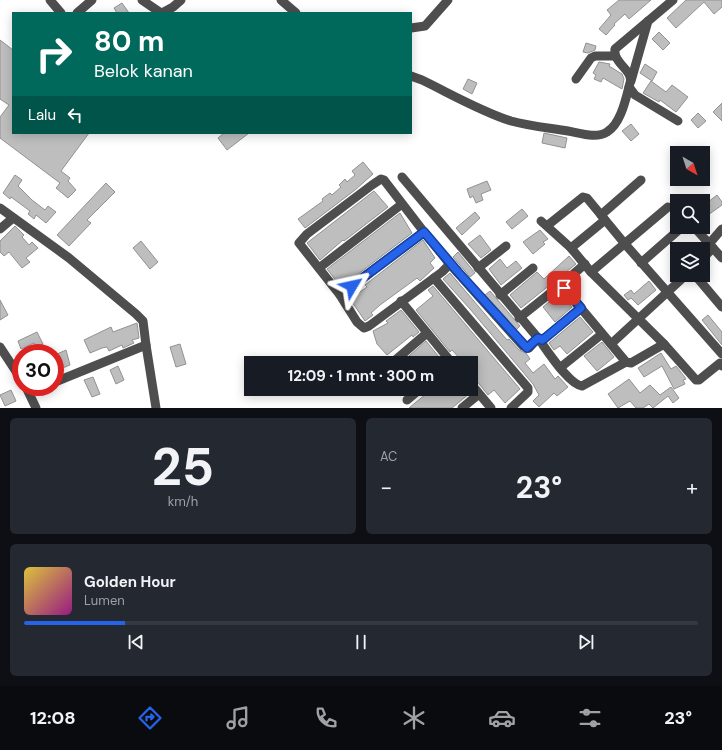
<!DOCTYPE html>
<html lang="id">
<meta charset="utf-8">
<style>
:root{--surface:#171b24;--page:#242831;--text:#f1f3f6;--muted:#9ea1a6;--line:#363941;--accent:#2563eb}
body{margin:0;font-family:"DM Sans",sans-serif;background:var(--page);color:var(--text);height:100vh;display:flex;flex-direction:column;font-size:15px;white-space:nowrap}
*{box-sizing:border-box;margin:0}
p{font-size:13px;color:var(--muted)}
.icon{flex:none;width:22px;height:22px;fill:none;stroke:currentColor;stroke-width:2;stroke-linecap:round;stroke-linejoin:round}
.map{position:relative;height:408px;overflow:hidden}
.panel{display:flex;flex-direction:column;gap:10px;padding:10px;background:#0d0f14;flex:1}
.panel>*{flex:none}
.guide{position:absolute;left:12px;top:12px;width:400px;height:122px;border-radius:0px;box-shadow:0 2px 10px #0003;background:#00695c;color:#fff;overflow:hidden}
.needle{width:26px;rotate:141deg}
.tools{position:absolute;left:670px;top:146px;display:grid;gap:8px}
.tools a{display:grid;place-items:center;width:40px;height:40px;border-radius:0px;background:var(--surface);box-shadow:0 2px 10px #0003;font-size:20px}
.speed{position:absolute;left:12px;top:344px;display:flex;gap:8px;font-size:20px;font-weight:700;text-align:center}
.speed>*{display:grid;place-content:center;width:52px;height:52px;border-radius:50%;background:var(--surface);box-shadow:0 2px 10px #0003;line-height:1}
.speed .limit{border:6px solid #d22;background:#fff;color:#111}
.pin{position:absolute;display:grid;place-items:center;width:34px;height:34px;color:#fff;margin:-17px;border-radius:8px;box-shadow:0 2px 6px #0006}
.me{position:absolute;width:44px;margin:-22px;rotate:54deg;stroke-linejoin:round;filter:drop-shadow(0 0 3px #0008)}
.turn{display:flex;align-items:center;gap:14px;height:84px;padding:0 16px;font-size:18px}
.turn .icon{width:52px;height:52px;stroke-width:2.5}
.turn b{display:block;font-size:28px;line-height:34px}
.then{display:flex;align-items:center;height:38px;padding:0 16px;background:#0003;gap:8px;font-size:15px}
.big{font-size:30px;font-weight:700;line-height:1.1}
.panel .card{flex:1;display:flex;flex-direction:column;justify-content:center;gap:6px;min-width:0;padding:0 14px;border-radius:6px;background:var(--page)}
.panel .dial{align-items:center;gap:0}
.dial b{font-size:52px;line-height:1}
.song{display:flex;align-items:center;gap:12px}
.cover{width:48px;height:48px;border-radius:6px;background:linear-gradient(135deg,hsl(50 70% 55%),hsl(310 70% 35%))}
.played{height:4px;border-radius:2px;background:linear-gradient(90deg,var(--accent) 15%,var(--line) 15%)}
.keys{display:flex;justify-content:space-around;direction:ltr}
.heat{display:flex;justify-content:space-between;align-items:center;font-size:22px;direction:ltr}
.panel .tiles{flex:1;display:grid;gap:10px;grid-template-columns:1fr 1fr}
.card:last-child{grid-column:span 2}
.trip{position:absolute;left:244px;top:356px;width:234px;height:40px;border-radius:0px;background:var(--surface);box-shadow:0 2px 10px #0003;font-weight:700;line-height:40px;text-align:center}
.menu{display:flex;height:64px;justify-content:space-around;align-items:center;background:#090b0e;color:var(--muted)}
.menu .icon{width:28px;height:28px}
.menu .current{color:var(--accent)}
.menu b{font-size:18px;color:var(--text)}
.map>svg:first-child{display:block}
.building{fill:#bebebe;stroke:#929292}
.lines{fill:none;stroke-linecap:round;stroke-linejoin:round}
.minor{stroke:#4e4e4e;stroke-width:9}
.route-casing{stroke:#184099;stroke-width:10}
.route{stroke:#2563eb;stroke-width:7}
</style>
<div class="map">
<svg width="722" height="408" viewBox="0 0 722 408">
<rect width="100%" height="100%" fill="#fff"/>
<g class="building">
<polygon points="619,0 651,0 629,19 625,14 614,24 615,25 606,35 599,29 611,15 607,10"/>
<polygon points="686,0 722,0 722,7 714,14 704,2 676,28 667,18"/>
<polygon points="122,3 129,13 117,13 114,8"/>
<polygon points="659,32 670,43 663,50 652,39"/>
<polygon points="0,40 13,50 13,133 89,133 61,171 70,178 68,181 76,190 68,198 56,188 60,183 0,138 0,117 9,105 0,99"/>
<polygon points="586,43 596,46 595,50 588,53 583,52"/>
<polygon points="599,62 610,64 609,66 622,74 624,79 622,89 603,78 601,82 594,79 596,75 593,73"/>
<polygon points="645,64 657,72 652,81 640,73"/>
<polygon points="468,79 477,83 472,94 463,89"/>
<polygon points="651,81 666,92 672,85 688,97 676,112 660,100 659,102 643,93"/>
<polygon points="722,103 722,121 713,112"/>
<polygon points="698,113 706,121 698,128 691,120"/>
<polygon points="631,124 639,134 631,141 622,131"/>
<polygon points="224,133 249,133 227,150 218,138"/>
<polygon points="544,133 567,138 565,148 542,143"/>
<polygon points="363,162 373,174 355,190 305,228 298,219 323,201 322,199 330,193 332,195 341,187 339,185 345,179 347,182 355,175 352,171"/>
<polygon points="15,175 22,180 18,186 32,200 45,210 48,206 56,212 46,223 36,215 34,219 28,214 30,211 11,197 10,199 3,193"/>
<polygon points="487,181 491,190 481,194 483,200 476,203 473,196 470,198 467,189"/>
<polygon points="106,183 115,192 87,220 91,223 69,246 57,235"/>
<polygon points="374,191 388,207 344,241 343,240 320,260 307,243"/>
<polygon points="717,195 722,202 722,205 708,215 703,206"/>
<polygon points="522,209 528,216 512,229 506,222"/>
<polygon points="475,212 480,218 462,235 456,228"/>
<polygon points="400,213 412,233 341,287 327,269"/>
<polygon points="15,226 24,235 22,237 29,245 32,242 38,248 26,258 30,262 22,268 9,252 4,256 0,252 0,241"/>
<polygon points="540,230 548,239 543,242 545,244 533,254 523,242"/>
<polygon points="480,235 491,250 481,258 468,244"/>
<polygon points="423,240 435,258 430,263 434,268 420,281 417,278 380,305 371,313 373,315 365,321 348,296 355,291 357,294 367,287 365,285"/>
<polygon points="141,241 158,262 150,269 133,248"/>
<polygon points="458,252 475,273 470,277 453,257"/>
<polygon points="569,256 576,264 521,308 510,295 537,272 544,279"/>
<polygon points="500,259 507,268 516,261 522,268 501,285 489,269"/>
<polygon points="450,273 507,340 509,339 519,350 526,353 530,359 525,363 533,373 544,364 555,379 558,376 568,387 557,396 554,393 539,407 533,401 539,395 533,384 470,309 443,279"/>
<polygon points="649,281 656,290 638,305 631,298 628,300 624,295 631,290 634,294"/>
<polygon points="433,286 520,389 505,403 494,390 488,395 476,380 471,378 471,363 464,363 452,350 450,352 416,310 433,296 428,290"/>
<polygon points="490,291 520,326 516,330 485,295"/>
<polygon points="560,293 572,307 555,322 543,307"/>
<polygon points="0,300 8,315 0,320"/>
<polygon points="401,310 419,332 413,337 412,335 387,355 377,344 373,331 388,323 386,321"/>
<polygon points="708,315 722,332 722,345 702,320"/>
<polygon points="580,317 593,332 567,354 560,346 554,350 549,343"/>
<polygon points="137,323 139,338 132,340 134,343 123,348 122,345 109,351 107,347 102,348 90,353 84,340 111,327 113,332"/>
<polygon points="37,332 43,344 36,347 34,343 21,349 18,341"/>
<polygon points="426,341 443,362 442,363 401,363"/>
<polygon points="602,342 614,357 597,371 584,356"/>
<polygon points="180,344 186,364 176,367 170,347"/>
<polygon points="66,350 70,365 55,371 55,355"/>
<polygon points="661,353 671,369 676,366 684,376 686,379 683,380 685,384 674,389 662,366 644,377 638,368"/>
<polygon points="118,366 124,380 116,384 110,370"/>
<polygon points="93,377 100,394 92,397 84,380"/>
<polygon points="629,379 640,393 650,385 660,395 671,387 679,398 673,403 668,396 653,408 649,404 643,408 636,408 630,401 618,408 608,394"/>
<polygon points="432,389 467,389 470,393 452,408 409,408"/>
<polygon points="11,390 16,401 5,406 0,395"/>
</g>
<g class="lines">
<g class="minor">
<polyline points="50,0 61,13"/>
<polyline points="142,0 161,13"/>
<polyline points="281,0 296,13"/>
<polyline points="77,13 92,0"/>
<polyline points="162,13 173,7 181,0"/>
<polyline points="411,28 425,26 448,0"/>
<path d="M411 76 422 80C451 94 480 111 511 121 529 126 550 128 568 131 580 133 596 139 607 132 621 124 626 98 630 83 634 70 613 64 615 49L673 0"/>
<polyline points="576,79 591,58 595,56 615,56"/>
<polyline points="631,81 648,21"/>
<polyline points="629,87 635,95 678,121"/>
<polyline points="402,177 538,338 542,340 545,338 581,308"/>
<polyline points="0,208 69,258 136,314 143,321 146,345 55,382"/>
<polyline points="601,215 641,180"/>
<polyline points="541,221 571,248 591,272 664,344 696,380 699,380 720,363 722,366"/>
<polyline points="548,225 583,197 587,198 625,244 722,354"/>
<polyline points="694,227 713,248"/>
<polyline points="0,229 13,218"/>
<polygon points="424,232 448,262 448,266 442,272 369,326 364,328 357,322 340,295"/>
<polyline points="709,244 722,229"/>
<polyline points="571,248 605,220"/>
<polyline points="703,258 713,248 722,258"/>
<path d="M448 262 523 346 529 348 538 338C547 350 568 384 582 386L626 362"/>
<polyline points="641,263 682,227"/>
<polyline points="585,264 563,283 564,288 626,362 631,363 664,344"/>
<polyline points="319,268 402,204"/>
<polyline points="478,268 506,246"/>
<polyline points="591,272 668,207"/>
<polyline points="695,275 722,307"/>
<polyline points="434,278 528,388 528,392 511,408"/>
<polyline points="340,295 299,243 307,234 372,185 381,179 384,180 424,232"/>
<polyline points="500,295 533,268"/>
<polyline points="401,301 452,363"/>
<polyline points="519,318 563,283"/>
<polyline points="611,344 686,275"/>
<polyline points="146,345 156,408"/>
<polyline points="0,347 21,379"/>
<polyline points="392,363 427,333"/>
<polyline points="561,367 602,334"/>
<polyline points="471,384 491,408"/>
<polyline points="26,387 36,408"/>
<polyline points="29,392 43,387"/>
<polyline points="407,400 420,389"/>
<polyline points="462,408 479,394"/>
</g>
</g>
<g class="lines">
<g class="route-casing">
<polyline id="route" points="352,286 424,232 458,272 527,348 538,338 542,340 545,338 581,308 564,288"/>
</g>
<use href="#route" class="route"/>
</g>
</svg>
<div class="tools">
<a><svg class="needle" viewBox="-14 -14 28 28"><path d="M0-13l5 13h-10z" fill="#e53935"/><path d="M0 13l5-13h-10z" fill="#9ea1a6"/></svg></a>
<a><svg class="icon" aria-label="search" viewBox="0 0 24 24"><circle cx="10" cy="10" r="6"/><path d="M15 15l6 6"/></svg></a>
<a><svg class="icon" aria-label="layers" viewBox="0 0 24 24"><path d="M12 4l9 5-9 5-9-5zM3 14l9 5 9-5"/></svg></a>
</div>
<div class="speed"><div class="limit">30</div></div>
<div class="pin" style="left:564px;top:288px;background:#d93025"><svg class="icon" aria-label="arrive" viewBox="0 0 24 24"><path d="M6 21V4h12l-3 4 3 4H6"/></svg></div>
<svg class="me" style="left:352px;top:286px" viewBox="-20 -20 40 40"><path d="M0-17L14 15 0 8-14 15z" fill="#2563eb" stroke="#fff" stroke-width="4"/></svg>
<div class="trip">12:09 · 1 mnt · 300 m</div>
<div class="guide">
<div class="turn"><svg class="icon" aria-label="right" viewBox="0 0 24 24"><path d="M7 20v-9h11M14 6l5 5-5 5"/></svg><div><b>80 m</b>Belok kanan</div></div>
<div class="then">Lalu<svg class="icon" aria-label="left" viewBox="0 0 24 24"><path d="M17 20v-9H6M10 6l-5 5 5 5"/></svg></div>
</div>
</div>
<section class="panel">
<div class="tiles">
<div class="card dial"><b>25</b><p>km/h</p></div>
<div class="card"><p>AC</p>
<div class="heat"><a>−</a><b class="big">23°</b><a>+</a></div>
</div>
<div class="card">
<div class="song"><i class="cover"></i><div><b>Golden Hour</b><p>Lumen</p></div></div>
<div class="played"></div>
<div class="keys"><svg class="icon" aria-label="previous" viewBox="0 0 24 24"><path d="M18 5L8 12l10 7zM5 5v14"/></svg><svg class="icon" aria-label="pause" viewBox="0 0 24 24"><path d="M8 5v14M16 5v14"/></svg><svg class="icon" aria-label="next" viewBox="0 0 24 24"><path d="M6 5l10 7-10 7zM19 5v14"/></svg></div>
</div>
</div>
</section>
<nav class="menu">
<b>12:08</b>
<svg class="icon current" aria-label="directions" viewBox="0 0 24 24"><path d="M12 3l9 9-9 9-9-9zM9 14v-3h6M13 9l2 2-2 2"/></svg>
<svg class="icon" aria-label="music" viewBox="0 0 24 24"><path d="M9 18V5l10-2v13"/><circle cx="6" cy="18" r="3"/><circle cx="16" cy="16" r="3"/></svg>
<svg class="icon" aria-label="phone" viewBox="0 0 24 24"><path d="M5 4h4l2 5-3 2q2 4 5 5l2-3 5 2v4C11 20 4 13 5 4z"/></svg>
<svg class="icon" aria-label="climate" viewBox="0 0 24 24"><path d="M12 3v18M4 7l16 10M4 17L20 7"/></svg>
<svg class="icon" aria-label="car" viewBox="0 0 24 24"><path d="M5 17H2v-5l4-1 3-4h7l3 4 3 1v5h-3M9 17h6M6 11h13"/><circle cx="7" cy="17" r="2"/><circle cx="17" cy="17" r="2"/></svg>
<svg class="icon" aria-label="filters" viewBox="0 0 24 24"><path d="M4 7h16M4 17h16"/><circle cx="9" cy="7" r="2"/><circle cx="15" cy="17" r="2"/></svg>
<b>23°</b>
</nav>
